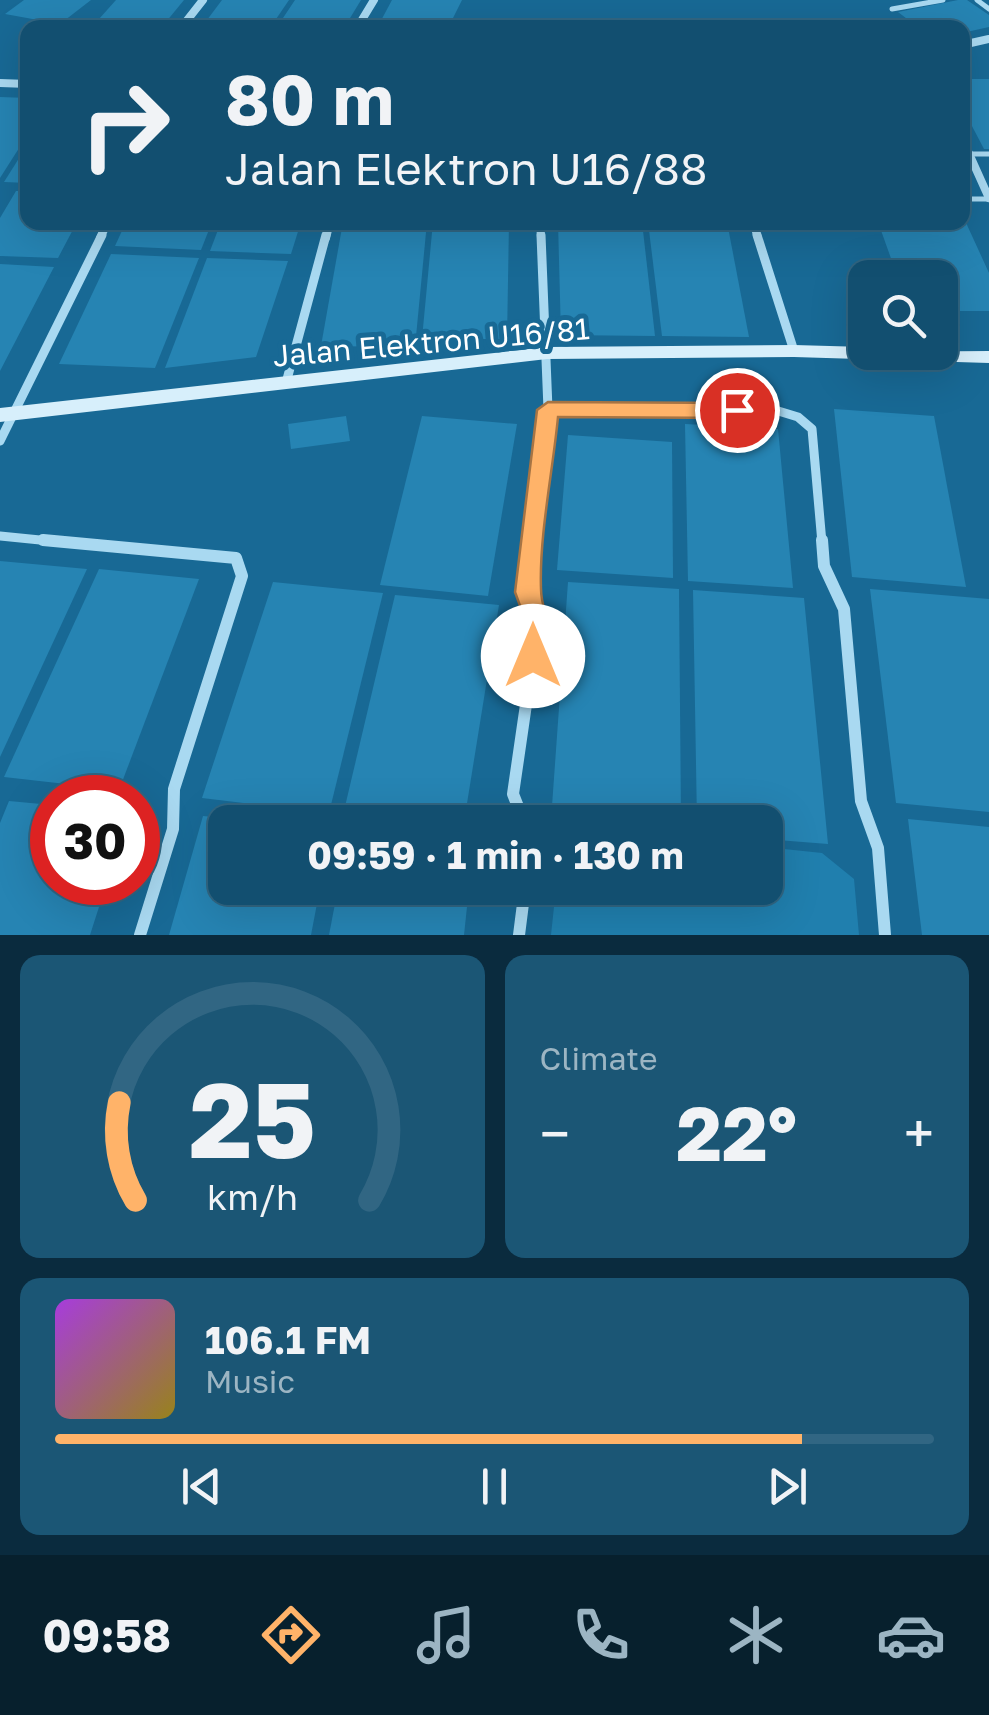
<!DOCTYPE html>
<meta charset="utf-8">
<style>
:root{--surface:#124f70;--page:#1b5675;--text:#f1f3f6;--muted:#9cb5c3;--line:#316683;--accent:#ffb369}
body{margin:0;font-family:"Golos Text",sans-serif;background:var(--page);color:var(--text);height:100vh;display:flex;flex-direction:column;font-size:38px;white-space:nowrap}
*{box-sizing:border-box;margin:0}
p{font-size:32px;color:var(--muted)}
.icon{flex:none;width:55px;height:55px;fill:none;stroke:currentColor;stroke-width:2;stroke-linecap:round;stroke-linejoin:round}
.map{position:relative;height:935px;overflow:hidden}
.drawer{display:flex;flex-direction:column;gap:20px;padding:20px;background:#0a2b3e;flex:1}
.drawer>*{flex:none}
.guide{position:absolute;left:20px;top:20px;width:950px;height:210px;border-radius:20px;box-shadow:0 10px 40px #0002,0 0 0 2px var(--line);background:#124f70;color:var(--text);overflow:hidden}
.tools{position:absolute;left:848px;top:260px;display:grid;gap:20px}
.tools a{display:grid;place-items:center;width:110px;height:110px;border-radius:20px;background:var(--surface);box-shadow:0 10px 40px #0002,0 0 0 2px var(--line);font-size:50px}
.speed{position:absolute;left:30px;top:775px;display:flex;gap:20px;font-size:50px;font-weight:700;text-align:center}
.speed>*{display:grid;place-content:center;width:130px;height:130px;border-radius:50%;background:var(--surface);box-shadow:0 10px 40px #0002,0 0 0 2px var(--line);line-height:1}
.speed .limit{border:15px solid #d22;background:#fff;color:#111}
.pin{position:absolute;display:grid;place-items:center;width:85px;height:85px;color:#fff;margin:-42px;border:5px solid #fff;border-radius:50%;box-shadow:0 2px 10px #0007}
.me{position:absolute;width:110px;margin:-55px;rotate:0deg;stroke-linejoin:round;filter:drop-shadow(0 0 8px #0008)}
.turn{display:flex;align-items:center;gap:35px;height:210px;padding:0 40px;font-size:45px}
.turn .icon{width:130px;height:130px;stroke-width:2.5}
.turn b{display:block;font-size:70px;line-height:85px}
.big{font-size:75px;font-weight:700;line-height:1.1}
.drawer .widget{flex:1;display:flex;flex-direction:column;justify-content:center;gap:15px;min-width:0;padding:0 35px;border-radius:20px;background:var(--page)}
.drawer .dial{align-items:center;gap:0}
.dial svg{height:260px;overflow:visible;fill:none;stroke:var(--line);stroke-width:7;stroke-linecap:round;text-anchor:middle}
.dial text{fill:var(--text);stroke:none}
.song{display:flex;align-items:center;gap:30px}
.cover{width:120px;height:120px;border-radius:15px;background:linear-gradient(135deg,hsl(280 70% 55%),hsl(50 70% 35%))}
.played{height:10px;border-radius:5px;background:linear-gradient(90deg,var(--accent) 85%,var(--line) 85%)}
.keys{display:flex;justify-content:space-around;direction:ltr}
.heat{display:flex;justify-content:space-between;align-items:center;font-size:55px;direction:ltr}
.drawer .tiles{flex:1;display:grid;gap:20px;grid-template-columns:1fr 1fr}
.widget:last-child{grid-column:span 2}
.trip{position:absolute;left:208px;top:805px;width:575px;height:100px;border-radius:20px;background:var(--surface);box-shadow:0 10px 40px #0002,0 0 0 2px var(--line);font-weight:700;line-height:100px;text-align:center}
.tabs{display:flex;height:160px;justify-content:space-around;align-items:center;background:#07202d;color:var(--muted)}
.tabs .icon{width:70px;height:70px}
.tabs .selected{color:var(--accent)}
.tabs b{font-size:45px;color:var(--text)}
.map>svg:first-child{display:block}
.green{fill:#207fae}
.building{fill:#2684b3}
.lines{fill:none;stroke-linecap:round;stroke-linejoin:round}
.lane{stroke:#a9d9f1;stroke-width:5}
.street-far2{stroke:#a9d9f1;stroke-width:8}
.street-far1{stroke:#a9d9f1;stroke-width:9}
.street{stroke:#a9d9f1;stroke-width:12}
.secondary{fill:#d7effb;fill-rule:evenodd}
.route{fill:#ffb369;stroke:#a67444;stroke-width:2.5}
.labels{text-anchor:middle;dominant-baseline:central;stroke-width:10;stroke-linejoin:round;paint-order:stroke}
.street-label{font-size:30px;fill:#fff;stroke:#186995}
</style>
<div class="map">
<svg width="989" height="935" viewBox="0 0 989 935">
<rect width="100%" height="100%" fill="#186995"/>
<polygon class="green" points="765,847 822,853 854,879 859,935 551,935 556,888 765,888"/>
<g class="building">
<polygon points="24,0 91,0 60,24 5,14"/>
<polygon points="116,0 184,0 161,28 91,28"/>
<polygon points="222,0 289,0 270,28 201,28"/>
<polygon points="295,0 361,0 344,28 279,24"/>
<polygon points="392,0 462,0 448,28 377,28"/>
<polygon points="958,0 967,0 989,15 989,27 962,33 962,28 919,28 898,12"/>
<polygon points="962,79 989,79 989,149 984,149 962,107"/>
<polygon points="0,97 28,98 28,134 0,178"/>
<polygon points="28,144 28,183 4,182"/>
<polygon points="16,191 28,191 28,222 77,222 58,258 0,256 0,218"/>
<polygon points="962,214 989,273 989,311 940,311 940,278 898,278 878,222 962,222"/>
<polygon points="126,222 212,222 201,250 115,246"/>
<polygon points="221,222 301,222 291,254 210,251"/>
<polygon points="343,222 427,222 415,347 321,346"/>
<polygon points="433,222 509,222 507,339 422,339"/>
<polygon points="558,222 642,222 655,336 561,335"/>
<polygon points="648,222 727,222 749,337 662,336"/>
<polygon points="111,254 199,258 155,368 59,364"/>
<polygon points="207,258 288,261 256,357 165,368"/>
<polygon points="0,264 54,267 0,371"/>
<polygon points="834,409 934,416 966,587 852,577"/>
<polygon points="346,416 350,441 291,449 288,424"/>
<polygon points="422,416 517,424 488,596 380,585"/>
<polygon points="685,424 778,429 793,588 688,581"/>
<polygon points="568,435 672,442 673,578 557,570"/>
<polygon points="0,561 87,569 0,757"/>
<polygon points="99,569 199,579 119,790 4,777"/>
<polygon points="273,582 383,593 329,813 202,798"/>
<polygon points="568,582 679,589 681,822 551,820"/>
<polygon points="870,589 989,599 989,812 896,803"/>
<polygon points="693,590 804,598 828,844 765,839 765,822 697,822"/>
<polygon points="395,595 499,605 464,822 404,822 343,815"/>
<polygon points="9,801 52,805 52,882 107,882 90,935 0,935 0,823"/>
<polygon points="203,816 244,820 225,822 225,888 320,888 311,935 169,935"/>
<polygon points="908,819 989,827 989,935 922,935"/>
<polygon points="338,888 469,888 464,935 329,935"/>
</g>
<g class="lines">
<g class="lane">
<polyline points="977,0 989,9"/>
<polyline points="892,9 943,0"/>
<polyline points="970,154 989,154"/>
<polyline points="962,199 989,199"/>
</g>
<g class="street-far2">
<polyline points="181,28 203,0"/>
<polyline points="357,28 374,0"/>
<polyline points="962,45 989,39"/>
<polyline points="0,83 28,84"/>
<polyline points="962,138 989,198"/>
<polyline points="540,222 541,238"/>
<polyline points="753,222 758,238"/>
<polyline points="100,238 108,222"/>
<polyline points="326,238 330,222"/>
</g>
<g class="street-far1">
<polyline points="757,235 794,351"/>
<polyline points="286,383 326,235"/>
<polyline points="548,409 775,410 798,417 812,429 822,543"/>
<polyline points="0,441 102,235"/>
<polyline points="0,536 70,543"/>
<polyline points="533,543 548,409 541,235"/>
</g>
<g class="street">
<polyline points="43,540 236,558 242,576 174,789 173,829 140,935"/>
<polyline points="822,540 824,566 844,609 861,801 878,848 885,935"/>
<polyline points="524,822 513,794 538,622 528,592 534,540"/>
<polyline points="519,935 525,888"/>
</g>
<polygon class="secondary" points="794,345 865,347 865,352 989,351 989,363 794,357 547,359 0,422 0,408 547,347"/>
</g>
<path class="route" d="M548 402 737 403 748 410 737 418 558 417C553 470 539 536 541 589 541 617 560 628 542 664L533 667 524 664 520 656 526 622 515 592 537 410Z"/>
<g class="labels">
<g class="street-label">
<text transform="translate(431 342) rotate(-5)">Jalan Elektron U16/81</text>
</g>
</g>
</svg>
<div class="tools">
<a><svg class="icon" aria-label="search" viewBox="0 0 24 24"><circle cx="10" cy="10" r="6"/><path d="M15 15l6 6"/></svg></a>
</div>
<div class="speed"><div class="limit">30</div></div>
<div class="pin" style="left:737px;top:410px;background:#d93025"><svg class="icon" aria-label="arrive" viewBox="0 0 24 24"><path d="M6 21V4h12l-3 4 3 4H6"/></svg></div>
<svg class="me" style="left:533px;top:656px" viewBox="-20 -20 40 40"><circle r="19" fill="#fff"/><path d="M0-13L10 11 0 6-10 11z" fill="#ffb369"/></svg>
<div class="trip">09:59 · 1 min · 130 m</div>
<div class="guide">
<div class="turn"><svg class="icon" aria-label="right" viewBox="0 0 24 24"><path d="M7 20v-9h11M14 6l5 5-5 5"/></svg><div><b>80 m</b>Jalan Elektron U16/88</div></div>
</div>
</div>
<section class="drawer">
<div class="tiles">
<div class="widget dial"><svg viewBox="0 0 100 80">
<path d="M14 69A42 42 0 1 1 86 69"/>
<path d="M14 69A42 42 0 0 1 9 39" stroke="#ffb369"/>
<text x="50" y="56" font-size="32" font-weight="700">25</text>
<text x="50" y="72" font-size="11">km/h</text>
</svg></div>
<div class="widget"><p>Climate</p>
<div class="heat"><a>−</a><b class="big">22°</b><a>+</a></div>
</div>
<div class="widget">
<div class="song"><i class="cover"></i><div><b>106.1 FM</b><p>Music</p></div></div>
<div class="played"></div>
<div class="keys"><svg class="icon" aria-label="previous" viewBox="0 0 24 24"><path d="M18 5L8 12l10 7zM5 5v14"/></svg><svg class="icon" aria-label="pause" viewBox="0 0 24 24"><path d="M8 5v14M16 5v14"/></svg><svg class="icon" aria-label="next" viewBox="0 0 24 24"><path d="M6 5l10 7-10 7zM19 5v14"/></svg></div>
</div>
</div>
</section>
<nav class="tabs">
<b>09:58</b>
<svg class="icon selected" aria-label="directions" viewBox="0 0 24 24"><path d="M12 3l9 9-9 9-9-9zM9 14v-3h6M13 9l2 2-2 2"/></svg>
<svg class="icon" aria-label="music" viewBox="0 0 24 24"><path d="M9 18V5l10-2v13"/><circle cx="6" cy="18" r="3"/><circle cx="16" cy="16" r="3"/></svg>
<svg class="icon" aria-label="phone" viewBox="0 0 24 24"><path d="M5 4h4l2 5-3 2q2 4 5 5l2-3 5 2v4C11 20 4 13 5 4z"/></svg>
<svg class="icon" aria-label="climate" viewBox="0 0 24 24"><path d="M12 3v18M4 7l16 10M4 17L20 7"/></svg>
<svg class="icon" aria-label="car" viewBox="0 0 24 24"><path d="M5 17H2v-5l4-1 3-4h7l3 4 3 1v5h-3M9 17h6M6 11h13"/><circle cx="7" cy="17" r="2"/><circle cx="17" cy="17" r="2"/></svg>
</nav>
